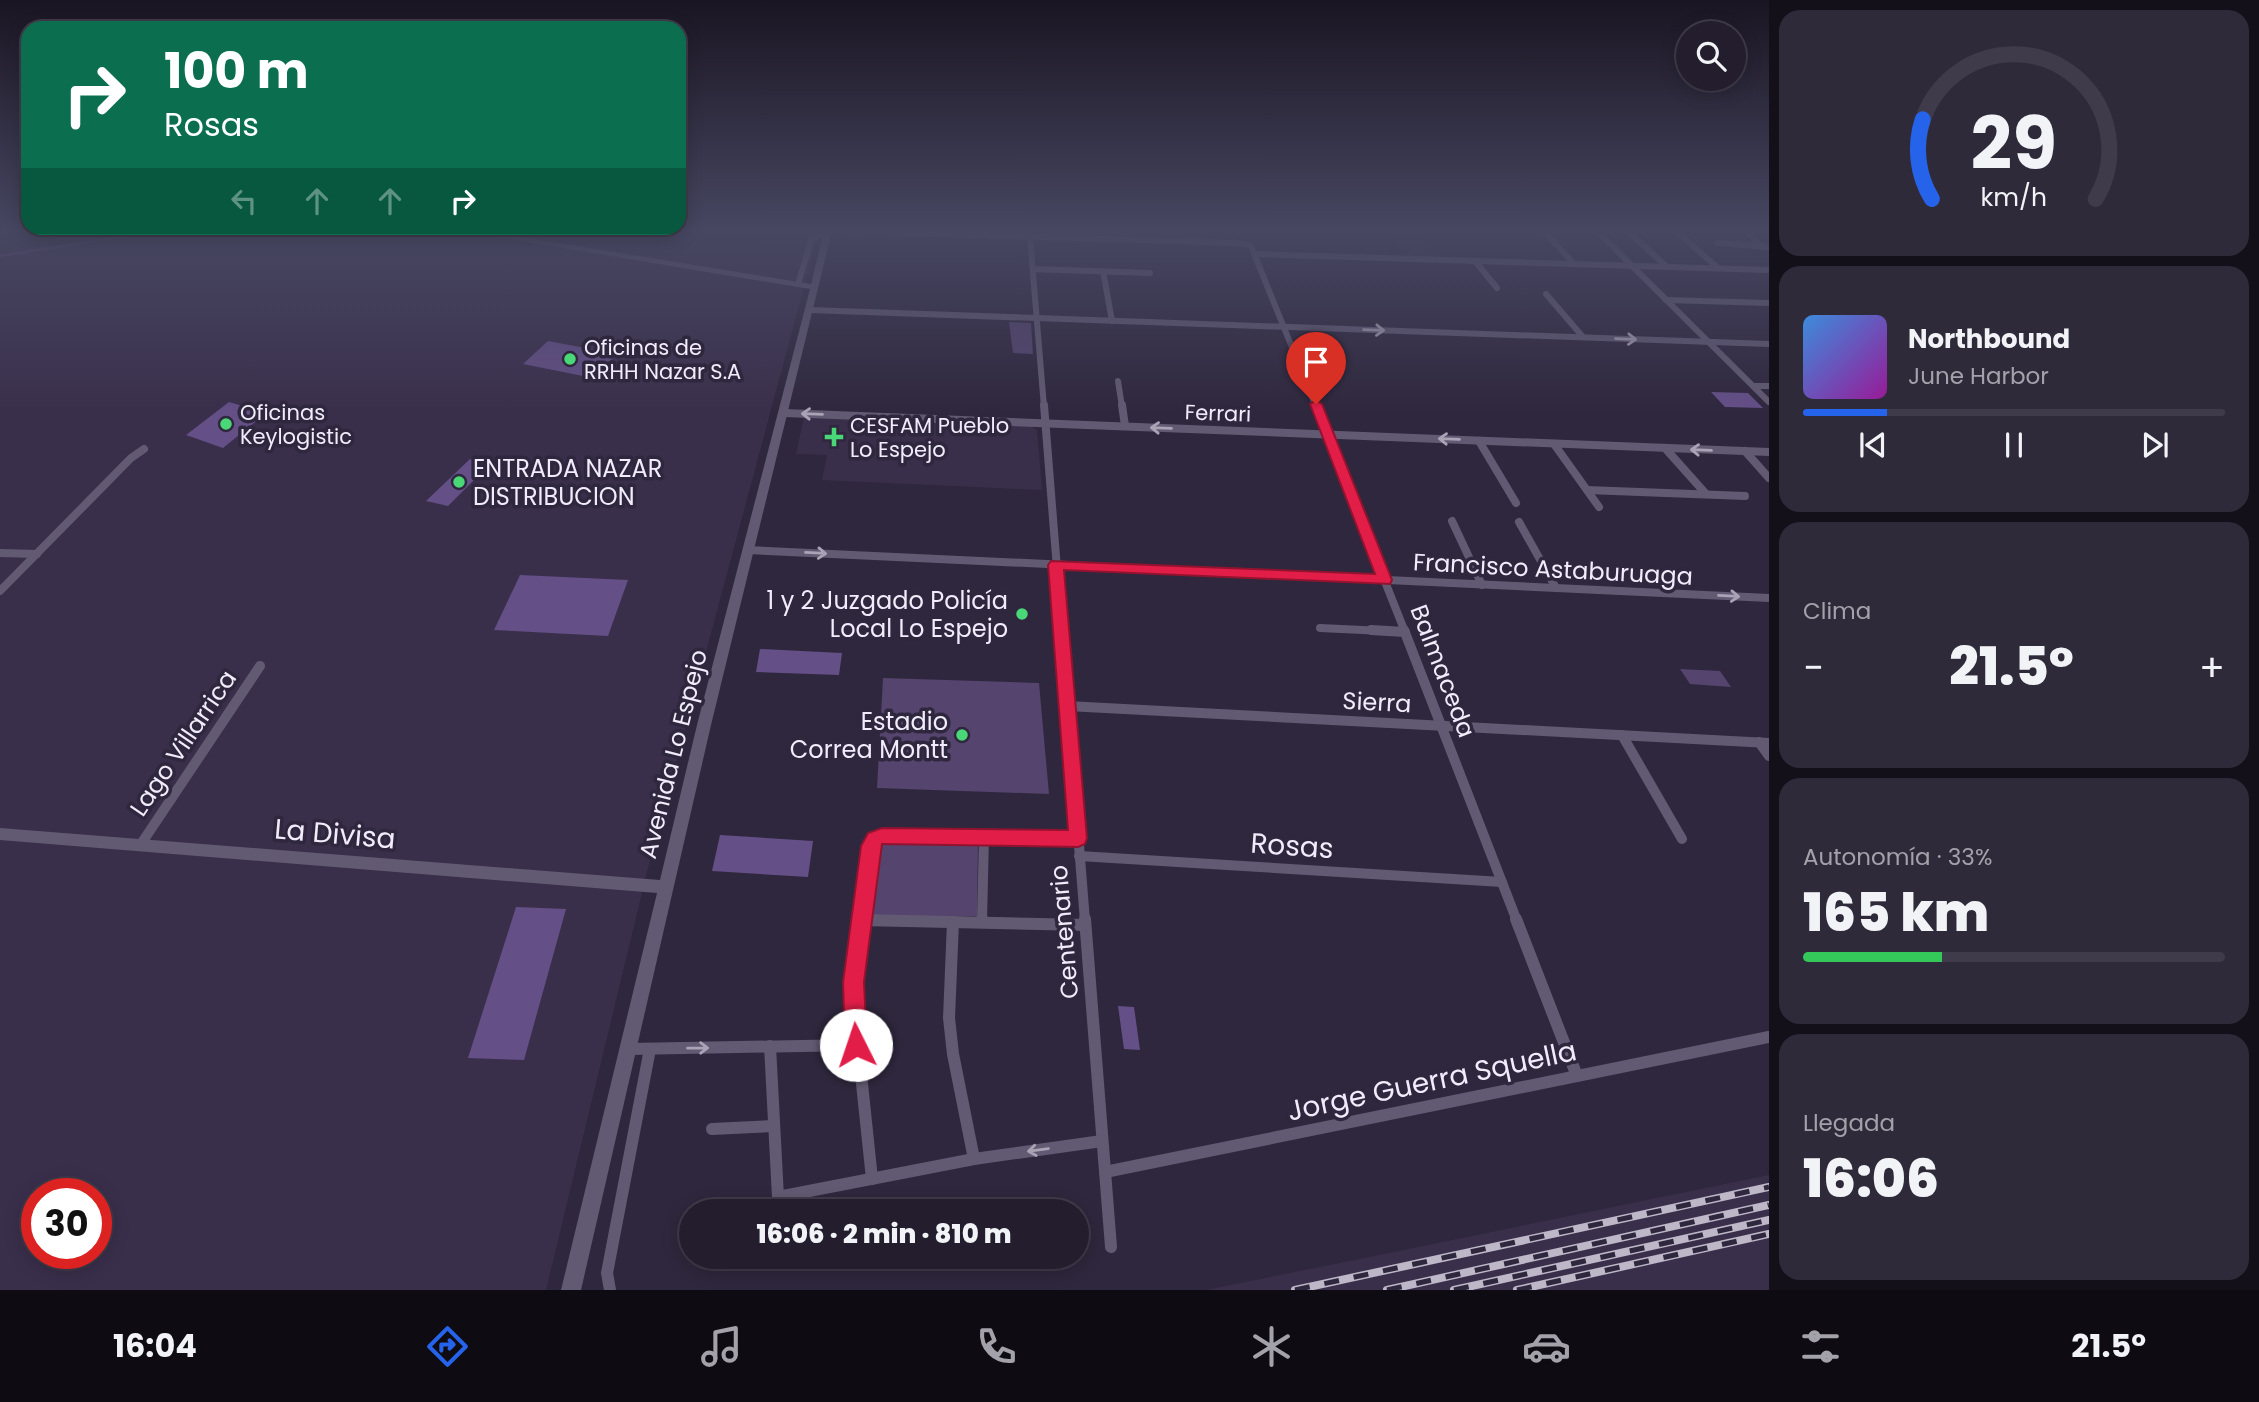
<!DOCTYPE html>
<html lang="es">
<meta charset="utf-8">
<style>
:root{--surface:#231d2e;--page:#2f2a3a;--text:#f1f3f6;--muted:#a3a2aa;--line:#403b4a;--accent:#2563eb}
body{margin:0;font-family:Poppins,sans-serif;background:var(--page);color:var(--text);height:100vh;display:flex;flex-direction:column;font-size:26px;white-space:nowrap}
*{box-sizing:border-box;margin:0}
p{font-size:23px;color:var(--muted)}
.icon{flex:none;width:38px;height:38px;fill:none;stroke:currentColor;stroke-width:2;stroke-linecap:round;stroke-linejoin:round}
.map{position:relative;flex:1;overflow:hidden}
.details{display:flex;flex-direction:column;gap:10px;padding:10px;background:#131019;width:490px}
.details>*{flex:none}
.top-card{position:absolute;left:21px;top:21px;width:665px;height:214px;border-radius:21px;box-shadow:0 4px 18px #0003,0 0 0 2px var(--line);background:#0b6e4f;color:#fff;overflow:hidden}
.buttons{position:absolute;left:1676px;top:21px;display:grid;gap:14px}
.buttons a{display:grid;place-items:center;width:70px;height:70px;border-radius:50%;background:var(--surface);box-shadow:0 4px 18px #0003,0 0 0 2px var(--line);font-size:35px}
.speed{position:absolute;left:21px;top:1178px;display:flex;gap:14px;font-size:35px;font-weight:700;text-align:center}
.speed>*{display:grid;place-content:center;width:91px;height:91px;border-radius:50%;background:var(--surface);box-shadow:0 4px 18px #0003,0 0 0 2px var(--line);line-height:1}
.speed .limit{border:10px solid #d22;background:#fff;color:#111}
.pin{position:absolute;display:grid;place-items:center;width:60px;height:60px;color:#fff;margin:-72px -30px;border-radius:50% 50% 50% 0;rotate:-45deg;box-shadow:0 0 7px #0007}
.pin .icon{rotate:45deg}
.me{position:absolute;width:77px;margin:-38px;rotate:356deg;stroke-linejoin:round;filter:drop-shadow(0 0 5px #0008)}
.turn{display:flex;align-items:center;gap:24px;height:147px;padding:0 28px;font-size:32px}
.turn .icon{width:91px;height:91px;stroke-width:2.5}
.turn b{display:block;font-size:49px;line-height:60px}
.lanes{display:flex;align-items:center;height:66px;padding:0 28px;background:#0003;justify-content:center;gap:35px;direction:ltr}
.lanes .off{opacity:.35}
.big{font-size:52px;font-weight:800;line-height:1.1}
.details .widget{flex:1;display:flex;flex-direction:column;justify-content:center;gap:10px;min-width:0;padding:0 24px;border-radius:21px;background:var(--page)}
.details .dial{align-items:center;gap:0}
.dial svg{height:182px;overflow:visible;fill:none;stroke:var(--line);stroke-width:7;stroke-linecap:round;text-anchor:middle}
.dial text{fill:var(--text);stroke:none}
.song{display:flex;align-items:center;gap:21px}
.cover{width:84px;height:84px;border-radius:10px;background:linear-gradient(135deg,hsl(210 70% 55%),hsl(300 70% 35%))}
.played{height:7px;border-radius:4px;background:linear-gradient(90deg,var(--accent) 20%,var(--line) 20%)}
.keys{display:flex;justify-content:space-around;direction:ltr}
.heat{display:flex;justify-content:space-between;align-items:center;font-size:38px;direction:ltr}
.charge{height:10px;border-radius:5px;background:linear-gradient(90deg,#34c759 33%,var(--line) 0)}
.trip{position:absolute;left:679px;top:1199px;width:410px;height:70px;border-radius:35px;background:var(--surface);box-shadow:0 4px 18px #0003,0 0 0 2px var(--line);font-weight:800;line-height:70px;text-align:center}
.menu{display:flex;height:112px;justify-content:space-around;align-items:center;background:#0e0c12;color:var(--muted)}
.menu .icon{width:49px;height:49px}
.menu .current{color:var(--accent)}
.menu b{font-size:32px;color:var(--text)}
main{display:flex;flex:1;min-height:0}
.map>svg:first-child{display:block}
.built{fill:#3a2f4b;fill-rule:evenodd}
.green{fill:#54446e}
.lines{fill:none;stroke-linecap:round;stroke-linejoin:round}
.stream{stroke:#5a486e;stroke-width:2.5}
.building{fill:#644f87}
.street-far3{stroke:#625a72;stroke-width:6}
.street-far2{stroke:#625a72;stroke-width:8}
.street-far1{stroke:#625a72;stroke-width:10}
.street{stroke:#625a72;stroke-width:12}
.secondary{fill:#625a72;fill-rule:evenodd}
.rail-casing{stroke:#bdb7c8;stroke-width:8}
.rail{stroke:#2f273d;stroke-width:5;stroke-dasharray:15;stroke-linecap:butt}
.oneway{stroke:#aaa3b6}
.route{fill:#e11d48;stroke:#92132f;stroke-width:2}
.poi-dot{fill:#49d778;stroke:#2f273d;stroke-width:2.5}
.labels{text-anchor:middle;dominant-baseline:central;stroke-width:7;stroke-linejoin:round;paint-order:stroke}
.far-poi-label{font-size:21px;fill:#f1ecfb;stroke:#2f273d;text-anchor:start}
.far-street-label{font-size:21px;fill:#f1ecfb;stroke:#2f273d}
.poi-label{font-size:24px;fill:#f1ecfb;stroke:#2f273d;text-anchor:end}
.street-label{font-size:24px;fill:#f1ecfb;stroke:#2f273d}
.near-street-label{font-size:28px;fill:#f1ecfb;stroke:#2f273d}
</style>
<main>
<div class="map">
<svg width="1769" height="1290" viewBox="0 0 1769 1290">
<rect width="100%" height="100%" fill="#2f273d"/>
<g class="built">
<path d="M0 231H819L648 868 546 1290H0ZM37 1194H96V1253H37Z"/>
<polygon points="1387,231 1417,231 1435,258 1403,257"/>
<polygon points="804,417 1031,426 1037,430 1042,490 822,480 827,455 796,454"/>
<polygon points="1769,1175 1769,1290 1206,1290 1404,1250"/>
</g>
<g class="green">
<polygon points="1009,322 1031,323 1033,354 1013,353"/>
<polygon points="1680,669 1720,671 1731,687 1690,684"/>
<polygon points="883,678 1039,683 1049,794 877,788"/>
<polygon points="886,840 978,842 977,916 869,916 878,848"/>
</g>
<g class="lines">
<polyline class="stream" points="0,256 157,231"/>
</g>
<g class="building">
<polygon points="548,341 617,354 593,378 523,364"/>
<polygon points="1711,392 1748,393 1763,408 1725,407"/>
<polygon points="229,402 266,413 223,448 186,435"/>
<polygon points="470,459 491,463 448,506 426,501"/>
<polygon points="520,575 628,580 608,636 494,630"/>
<polygon points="760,649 842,653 839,675 756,672"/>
<polygon points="720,835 813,841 808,877 712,871"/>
<polygon points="516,907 566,909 524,1060 468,1058"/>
<polygon points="1118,1006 1134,1007 1140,1050 1124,1049"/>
</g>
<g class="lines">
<g class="street-far3">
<polyline points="845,231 1241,243 1251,246 1316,407"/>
<polyline points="1544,231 1574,264"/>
<polyline points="1597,231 1769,402"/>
<polyline points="1628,231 1667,267"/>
<polyline points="1676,231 1718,268"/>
<polyline points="1746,231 1762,247"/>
<polyline points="1030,237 1044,407"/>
<polyline points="812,239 827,231"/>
<polyline points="1718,243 1769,247"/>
<polyline points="1254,254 1769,270"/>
<polyline points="1475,261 1497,288"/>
<polyline points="1033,269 1150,273"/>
<polyline points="1103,271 1112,321"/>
<polyline points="798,284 814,231"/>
<polyline points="1546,294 1583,337"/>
<polyline points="1666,300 1769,303"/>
<polyline points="810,310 1769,344"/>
<polyline points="1118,381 1122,407"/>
<polyline points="1753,386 1769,386"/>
</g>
<g class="street-far2">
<polyline points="1044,405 1062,632"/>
<polyline points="1122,405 1125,426"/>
<polyline points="1315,405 1405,632"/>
<polyline points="784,413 1769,452"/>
<polyline points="1479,441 1516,503"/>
<polyline points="1554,444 1599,507"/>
<polyline points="1665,448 1706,494"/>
<polyline points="1745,451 1769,478"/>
<polyline points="1587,490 1745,496"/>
<polyline points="1452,521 1482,585"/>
<polyline points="1519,522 1556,588"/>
<polyline points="748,550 1769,598"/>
<polyline points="0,553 37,554"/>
<polyline points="0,591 131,458 144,449"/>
<polyline points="1320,628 1405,632"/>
</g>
<g class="street-far1">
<polyline points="1062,630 1085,921"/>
<polyline points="1371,630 1405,632"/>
<polyline points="1404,630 1517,921"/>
<polyline points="1067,706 1769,743"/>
<polyline points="1622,735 1682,839"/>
<polyline points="1759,742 1769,756"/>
<polyline points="141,844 260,666"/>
<polyline points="1079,856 1502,882"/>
<polyline points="860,920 893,921"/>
<polyline points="860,921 872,842 878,837 1078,838"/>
<polyline points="982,921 984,836"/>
</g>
<g class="street">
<polyline points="860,919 853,998 872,1179"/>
<polyline points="1085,919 1111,1247"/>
<polyline points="1516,919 1577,1076"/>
<polyline points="860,920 1085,925"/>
<polyline points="953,922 949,1018 953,1054 974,1159"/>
<polyline points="982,922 982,919"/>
<polyline points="770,1046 778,1197 974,1159 1102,1141"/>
<polyline points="629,1049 856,1045"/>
<polyline points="712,1129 774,1126"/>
<polyline points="1105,1172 1769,1037"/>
<polyline points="610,1290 607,1273 650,1049"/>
</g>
<polygon class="secondary" points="468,231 485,231 811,284 824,231 832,231 711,725 581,1290 561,1290 657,893 0,840 0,828 660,880 697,725 810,289 472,233"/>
<g class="rail-casing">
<g id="rail">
<polyline points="1295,1290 1769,1187"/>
<polyline points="1387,1290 1769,1205"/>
<polyline points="1454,1290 1769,1220"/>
<polyline points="1517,1290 1769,1234"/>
</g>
</g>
<use href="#rail" class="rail"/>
</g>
<defs><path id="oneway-shaft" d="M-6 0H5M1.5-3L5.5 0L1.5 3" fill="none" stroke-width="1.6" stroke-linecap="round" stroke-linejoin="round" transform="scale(1.75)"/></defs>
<g class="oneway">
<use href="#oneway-shaft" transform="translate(1374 330) rotate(2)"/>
<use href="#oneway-shaft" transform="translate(1626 339) rotate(2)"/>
<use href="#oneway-shaft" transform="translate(812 414) rotate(-178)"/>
<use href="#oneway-shaft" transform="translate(1161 428) rotate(-178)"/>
<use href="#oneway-shaft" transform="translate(1449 439) rotate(-178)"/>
<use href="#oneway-shaft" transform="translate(1701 450) rotate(-178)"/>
<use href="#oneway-shaft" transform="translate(816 553) rotate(3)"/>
<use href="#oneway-shaft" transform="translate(1729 596) rotate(3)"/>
<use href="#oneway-shaft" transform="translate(698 1048) rotate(-1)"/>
<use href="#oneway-shaft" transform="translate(1038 1150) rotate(172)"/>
</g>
<linearGradient id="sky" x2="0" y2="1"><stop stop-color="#1a1522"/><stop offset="0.56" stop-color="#474762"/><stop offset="1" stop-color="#474762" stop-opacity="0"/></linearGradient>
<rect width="1769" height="412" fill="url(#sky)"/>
<polygon class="route" points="1316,400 1322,404 1392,580 1390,584 1064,570 1087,838 1085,844 1078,847 882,844 864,982 867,1045 864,1053 856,1056 848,1053 845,1045 843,982 861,846 868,833 882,828 1068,830 1048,565 1051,561 1375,574 1310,404"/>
<g class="poi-dot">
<circle cx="570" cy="359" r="7"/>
<circle cx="226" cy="424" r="7"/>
<path d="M830.5 426.5h7v7h7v7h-7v7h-7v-7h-7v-7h7z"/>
<circle cx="459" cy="482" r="7"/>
<circle cx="1022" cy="614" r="7"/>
<circle cx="962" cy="735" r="7"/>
</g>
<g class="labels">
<g class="far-poi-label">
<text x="584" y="347">Oficinas de<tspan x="584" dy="24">RRHH Nazar S.A</tspan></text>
<text x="240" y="412">Oficinas<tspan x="240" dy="24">Keylogistic</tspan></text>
<text x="850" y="425">CESFAM Pueblo<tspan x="850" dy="24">Lo Espejo</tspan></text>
</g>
<g class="far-street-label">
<text transform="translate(1218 413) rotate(2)">Ferrari</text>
</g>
<g class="poi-label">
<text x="473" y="468" text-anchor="start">ENTRADA NAZAR<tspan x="473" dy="28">DISTRIBUCION</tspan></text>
<text x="1008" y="600">1 y 2 Juzgado Policía<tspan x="1008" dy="28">Local Lo Espejo</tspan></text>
<text x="948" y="721">Estadio<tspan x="948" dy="28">Correa Montt</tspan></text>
</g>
<g class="street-label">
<text transform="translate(1553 569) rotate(3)">Francisco Astaburuaga</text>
<text transform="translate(1443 671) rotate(69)">Balmaceda</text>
<text transform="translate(1377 702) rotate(3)">Sierra</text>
<text transform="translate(183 743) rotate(-56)">Lago Villarrica</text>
<text transform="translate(673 754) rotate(-76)">Avenida Lo Espejo</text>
<text transform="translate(1064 932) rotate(-95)">Centenario</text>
</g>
<g class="near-street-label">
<text transform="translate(335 834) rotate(5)">La Divisa</text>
<text transform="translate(1292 846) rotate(4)">Rosas</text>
<text transform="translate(1432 1081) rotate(-12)">Jorge Guerra Squella</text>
</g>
</g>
</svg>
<div class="buttons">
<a><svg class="icon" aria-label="search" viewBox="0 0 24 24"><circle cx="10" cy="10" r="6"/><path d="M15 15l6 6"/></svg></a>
</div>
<div class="speed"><div class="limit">30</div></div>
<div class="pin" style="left:1316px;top:404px;background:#d93025"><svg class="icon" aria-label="arrive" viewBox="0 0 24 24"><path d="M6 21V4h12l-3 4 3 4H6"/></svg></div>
<svg class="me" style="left:856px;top:1045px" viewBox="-20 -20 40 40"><circle r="19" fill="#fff"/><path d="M0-13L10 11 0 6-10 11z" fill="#e11d48"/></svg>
<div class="trip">16:06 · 2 min · 810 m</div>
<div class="top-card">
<div class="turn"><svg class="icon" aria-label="right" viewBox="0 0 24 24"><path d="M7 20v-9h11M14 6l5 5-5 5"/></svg><div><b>100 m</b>Rosas</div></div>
<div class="lanes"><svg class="icon off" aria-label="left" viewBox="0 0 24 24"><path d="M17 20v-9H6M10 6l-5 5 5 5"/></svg><svg class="icon off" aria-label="ahead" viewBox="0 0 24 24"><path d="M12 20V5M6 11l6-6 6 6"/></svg><svg class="icon off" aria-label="ahead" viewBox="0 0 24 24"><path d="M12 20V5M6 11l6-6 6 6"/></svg><svg class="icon" aria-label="right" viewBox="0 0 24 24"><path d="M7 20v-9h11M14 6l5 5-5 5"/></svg></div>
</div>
</div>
<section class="details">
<div class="widget dial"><svg viewBox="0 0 100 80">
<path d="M14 69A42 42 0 1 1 86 69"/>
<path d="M14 69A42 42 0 0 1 10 34" stroke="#2563eb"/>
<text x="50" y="56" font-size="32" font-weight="700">29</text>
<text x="50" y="72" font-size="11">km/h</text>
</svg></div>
<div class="widget">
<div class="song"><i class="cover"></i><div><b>Northbound</b><p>June Harbor</p></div></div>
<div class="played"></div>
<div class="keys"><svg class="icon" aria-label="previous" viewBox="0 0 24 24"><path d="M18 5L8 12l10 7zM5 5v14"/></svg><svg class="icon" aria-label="pause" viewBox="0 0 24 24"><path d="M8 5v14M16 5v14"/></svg><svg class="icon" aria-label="next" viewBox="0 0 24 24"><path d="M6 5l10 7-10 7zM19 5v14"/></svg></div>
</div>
<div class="widget"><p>Clima</p>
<div class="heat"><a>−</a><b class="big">21.5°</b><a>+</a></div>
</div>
<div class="widget"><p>Autonomía · 33%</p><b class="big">165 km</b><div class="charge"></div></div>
<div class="widget"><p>Llegada</p><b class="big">16:06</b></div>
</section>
</main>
<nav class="menu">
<b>16:04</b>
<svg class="icon current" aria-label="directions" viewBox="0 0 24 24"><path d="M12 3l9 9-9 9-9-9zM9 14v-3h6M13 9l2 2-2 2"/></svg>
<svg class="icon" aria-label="music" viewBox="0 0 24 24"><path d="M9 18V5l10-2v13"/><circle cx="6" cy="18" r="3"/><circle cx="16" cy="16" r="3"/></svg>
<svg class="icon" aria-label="phone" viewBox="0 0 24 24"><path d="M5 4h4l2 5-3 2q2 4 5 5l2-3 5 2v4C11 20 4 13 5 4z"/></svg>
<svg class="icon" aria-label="climate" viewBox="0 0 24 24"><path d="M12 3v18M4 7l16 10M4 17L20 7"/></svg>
<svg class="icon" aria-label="car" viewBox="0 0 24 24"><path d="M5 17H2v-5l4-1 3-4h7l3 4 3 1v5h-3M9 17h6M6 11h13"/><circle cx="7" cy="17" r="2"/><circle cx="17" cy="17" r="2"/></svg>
<svg class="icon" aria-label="filters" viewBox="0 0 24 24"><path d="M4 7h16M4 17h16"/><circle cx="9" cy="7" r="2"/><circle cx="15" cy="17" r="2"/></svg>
<b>21.5°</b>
</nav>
